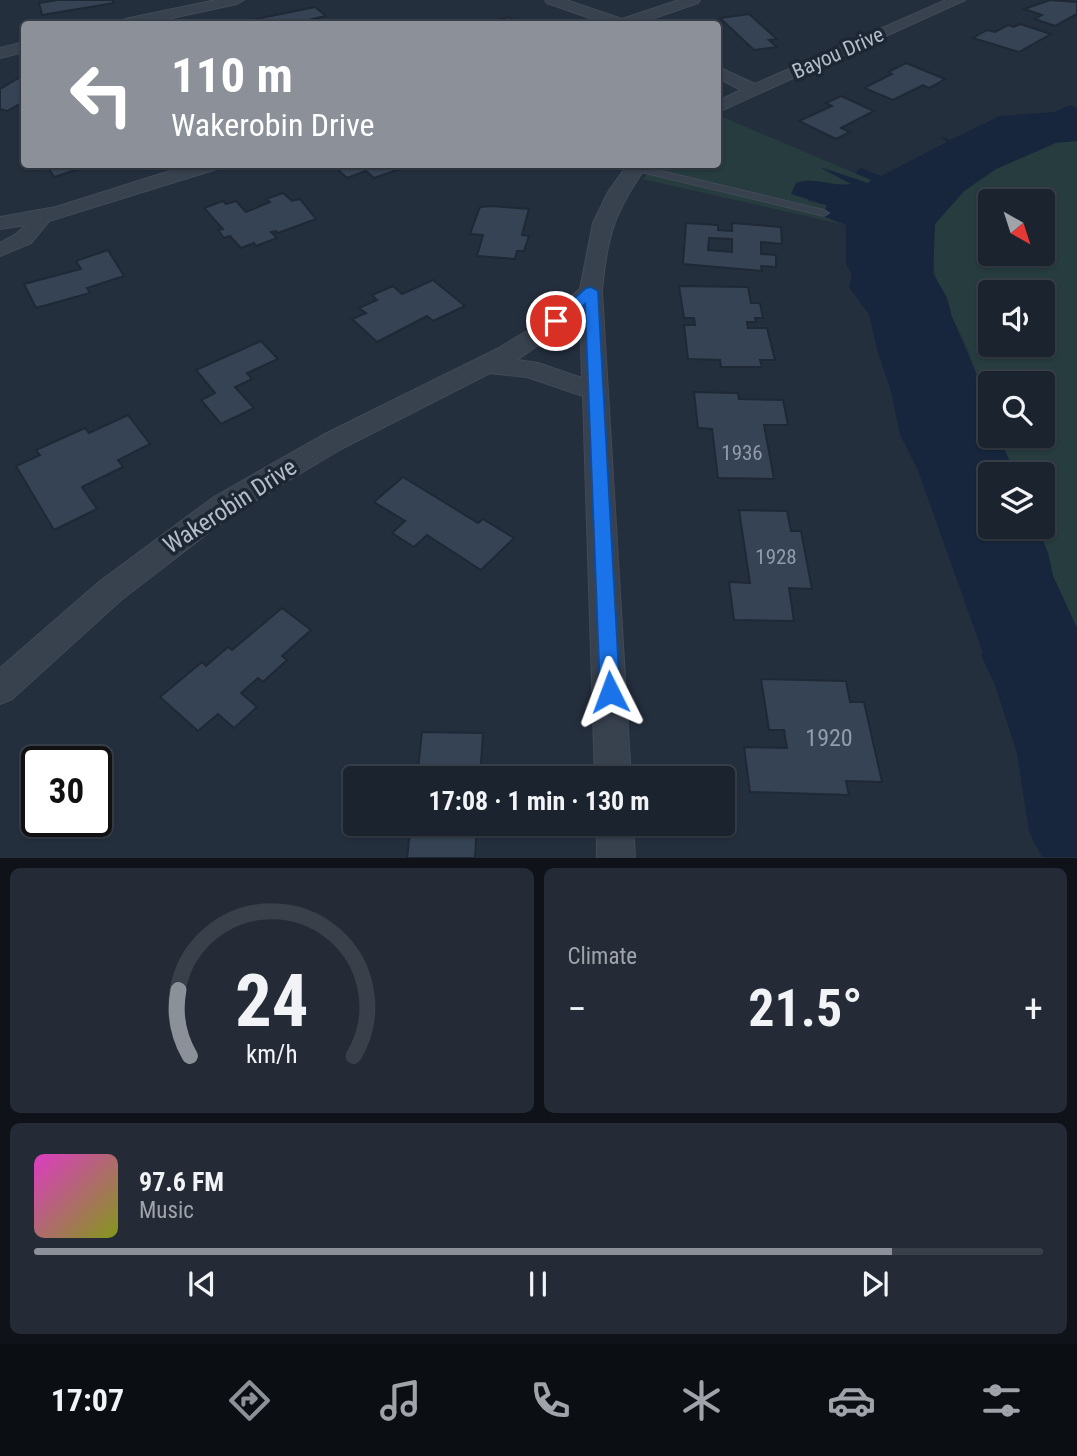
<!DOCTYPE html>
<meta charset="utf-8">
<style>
:root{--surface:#1b232e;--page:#242b36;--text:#f1f3f6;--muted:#a0a4aa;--line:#39404a;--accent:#8c9099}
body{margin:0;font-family:"Roboto Condensed",sans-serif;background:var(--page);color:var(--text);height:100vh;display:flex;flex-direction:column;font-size:26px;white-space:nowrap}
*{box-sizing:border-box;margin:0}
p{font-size:23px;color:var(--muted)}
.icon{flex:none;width:38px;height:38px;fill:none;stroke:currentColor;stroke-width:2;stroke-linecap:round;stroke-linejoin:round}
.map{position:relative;height:858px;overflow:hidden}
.side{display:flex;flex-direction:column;gap:10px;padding:10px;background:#0f1319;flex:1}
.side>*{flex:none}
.guide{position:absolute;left:21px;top:21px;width:700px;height:147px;border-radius:7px;box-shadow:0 2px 5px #0004,0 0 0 2px var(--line);background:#8c9099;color:#fff;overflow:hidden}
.needle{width:46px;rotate:141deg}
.fabs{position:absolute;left:978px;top:189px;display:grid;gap:14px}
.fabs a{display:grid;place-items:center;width:77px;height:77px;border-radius:7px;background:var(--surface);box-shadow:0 2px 5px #0004,0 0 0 2px var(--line);font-size:35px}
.speed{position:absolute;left:21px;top:746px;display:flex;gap:14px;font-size:35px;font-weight:700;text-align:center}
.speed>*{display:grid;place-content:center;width:91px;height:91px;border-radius:50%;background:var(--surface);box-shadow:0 2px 5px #0004,0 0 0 2px var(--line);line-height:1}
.speed .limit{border:4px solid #111;border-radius:10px;background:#fff;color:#111}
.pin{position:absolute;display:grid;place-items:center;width:60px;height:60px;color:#fff;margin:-30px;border:4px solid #fff;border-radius:50%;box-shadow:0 2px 7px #0007}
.me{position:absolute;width:77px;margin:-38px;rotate:357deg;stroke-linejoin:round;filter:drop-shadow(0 0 5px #0008)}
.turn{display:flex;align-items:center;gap:24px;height:147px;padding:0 35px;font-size:32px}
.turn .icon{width:91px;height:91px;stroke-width:2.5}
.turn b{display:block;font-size:49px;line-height:60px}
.big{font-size:52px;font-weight:700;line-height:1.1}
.side .tile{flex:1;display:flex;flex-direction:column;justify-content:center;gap:10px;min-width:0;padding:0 24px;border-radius:10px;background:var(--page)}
.side .dial{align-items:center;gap:0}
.dial svg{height:182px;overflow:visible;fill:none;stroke:var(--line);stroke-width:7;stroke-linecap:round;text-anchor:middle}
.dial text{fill:var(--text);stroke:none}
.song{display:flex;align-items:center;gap:21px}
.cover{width:84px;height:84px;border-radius:10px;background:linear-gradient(135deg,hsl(310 70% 55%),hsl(70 70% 35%))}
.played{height:7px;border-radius:4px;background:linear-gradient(90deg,var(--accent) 85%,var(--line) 85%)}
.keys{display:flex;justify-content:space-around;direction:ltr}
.heat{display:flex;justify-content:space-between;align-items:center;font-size:38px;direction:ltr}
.side .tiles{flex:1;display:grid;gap:10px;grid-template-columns:1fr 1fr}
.tile:last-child{grid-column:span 2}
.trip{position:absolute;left:343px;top:766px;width:392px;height:70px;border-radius:7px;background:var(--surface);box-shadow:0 2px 5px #0004,0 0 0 2px var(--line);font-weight:700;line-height:70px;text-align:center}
.menu{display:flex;height:112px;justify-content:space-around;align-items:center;background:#0b0e12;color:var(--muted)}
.menu .icon{width:49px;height:49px}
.menu .on{color:var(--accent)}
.menu b{font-size:32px;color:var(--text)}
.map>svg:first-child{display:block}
.green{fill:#263c3f;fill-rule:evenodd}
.water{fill:#17263c}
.building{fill:#364354;stroke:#1f2835;stroke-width:2;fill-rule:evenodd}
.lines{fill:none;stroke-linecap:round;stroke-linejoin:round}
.service-casing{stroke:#414a57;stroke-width:2}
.minor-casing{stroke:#414a57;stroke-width:2}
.service{fill:#38414e;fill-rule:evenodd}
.minor{fill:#38414e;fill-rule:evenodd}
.route{fill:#1a73e8;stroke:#114b97;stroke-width:2}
.labels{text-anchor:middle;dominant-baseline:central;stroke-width:7;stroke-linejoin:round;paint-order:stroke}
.far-street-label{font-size:21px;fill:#b4bcc9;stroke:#1d2633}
.number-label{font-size:21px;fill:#929caa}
.street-label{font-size:24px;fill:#b4bcc9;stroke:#1d2633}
.near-number-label{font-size:24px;fill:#929caa}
</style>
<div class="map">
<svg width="1077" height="858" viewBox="0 0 1077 858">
<rect width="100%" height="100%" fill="#242f3e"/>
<g class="green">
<polygon points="720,116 871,180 869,183 863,183 821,168 852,184 840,185 806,180 808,201 828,206 822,216 846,225 642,179 656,165 718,164 718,117"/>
<path d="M1061 141H1077V628L1053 576 1048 553 1037 527H1043V474H1016L998 436H1043V383H990V416L969 352 952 317 947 298 935 281 933 246 935 224 964 191 996 169ZM990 201H1043V254H990ZM990 292H1043V345H990Z"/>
</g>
<path class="water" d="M1070 105 1077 108V141L1055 143 996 169 964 191 935 224 933 273 947 298 952 317 978 378 990 416V436H998L1016 474H990V527H1037L1048 553 1053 576 1077 628V857H1042L1029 832 1017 753 995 685 981 655 983 653 917 468 900 435 891 391 878 353 869 315 849 287 852 274 846 264V225L822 216 827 205 791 194 796 183C815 176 832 187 851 184L820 167 868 183 871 180 855 173 861 168 881 176 947 142 942 138 944 137 950 140 1000 116 1054 112Z"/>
<g class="building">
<polygon points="58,0 112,0 114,3 42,15 39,3"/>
<polygon points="1050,0 1077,2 1077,14 1055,26 1035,19 1042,15 1024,9"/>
<polygon points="315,7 326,16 291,24 251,24 247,21"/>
<polygon points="749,14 777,39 769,40 777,47 754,50 720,18"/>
<polygon points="508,17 523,24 479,24 494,21"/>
<polygon points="1020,24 1051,34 1019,52 973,38 987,30 995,32 1008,25 1014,27"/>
<polygon points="906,63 945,79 929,88 923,85 893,100 864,88 892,74 888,72"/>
<polygon points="24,75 24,102 7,111 0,109 0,89"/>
<polygon points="841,96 874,111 841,128 850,132 836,139 799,121 832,106 826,103"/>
<polygon points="46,164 76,164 79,169 54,177"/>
<polygon points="342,164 414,164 374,178 366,171 347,178 335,167"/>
<polygon points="283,193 292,201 300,199 316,219 278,233 276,231 271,232 277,238 256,246 254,243 241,248 230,236 224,238 218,230 223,229 204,208 223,201 226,204 236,201 246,212 270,202 266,199"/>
<polygon points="493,206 529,209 522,235 529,236 524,251 517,251 515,259 477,256 483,235 470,234 480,207"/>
<path d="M686 223 718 225V230L732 231V223L781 227 782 244 761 242V254L776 255V267L761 266 762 271 683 264ZM709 238 732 239V252L708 250Z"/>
<polygon points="108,250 124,276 87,288 90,293 36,308 24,284 81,269 76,261"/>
<polygon points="433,280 465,306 433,321 427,316 377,342 352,319 366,313 359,308 377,300 372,295 393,286 402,294"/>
<polygon points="679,286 748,287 751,303 760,303 763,318 755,318 756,322 747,322 748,328 767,328 775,360 760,360 762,367 721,367 720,360 688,359 684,325 695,325 694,318 684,318"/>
<polygon points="261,341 278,359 247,373 252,379 235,387 254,408 221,424 201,400 215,393 196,370"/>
<polygon points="694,392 738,393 739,399 783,400 788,425 764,425 774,479 718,478 712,429 698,428"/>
<polygon points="128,415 150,444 118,460 123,467 82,487 97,509 54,530 16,466 40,455 36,450 85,428 89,433"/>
<polygon points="403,477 478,523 483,519 514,538 481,570 427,535 414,547 392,533 405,521 374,502"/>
<polygon points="739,510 787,511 791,531 801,531 812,589 789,588 794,621 734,620 729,582 750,583"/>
<polygon points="282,608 311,630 282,656 287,660 263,682 258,678 241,693 257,707 234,728 218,714 198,731 160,697 202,662 206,666 228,647 232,650"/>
<polygon points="761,679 846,681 850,702 864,702 882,782 846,781 849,795 750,792 744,747 787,748 784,730 769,730"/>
<polygon points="422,732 483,733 480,779 417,779"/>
<polygon points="411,824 477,824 475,858 407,858"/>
</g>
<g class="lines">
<g class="service-casing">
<polygon id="service" points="636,165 824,210 829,213 824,216 633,170 631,168"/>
</g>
<g class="minor-casing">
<g id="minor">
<polygon points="216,0 244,0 237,4 144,24 117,24 125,19"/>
<polygon points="545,0 566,0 622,19 679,0 700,0 698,3 637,24 607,24 547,3"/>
<polygon points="946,0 965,0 718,112 718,101 741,90 718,78 718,67 755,84"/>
<polygon points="24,42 24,52 0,58 0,48"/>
<polygon points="192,164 222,164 220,168 49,221 31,243 0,256 0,243 16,234 26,225 0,229 0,217 56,207"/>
<path d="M628 164H648C615 211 607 234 602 291L631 779H595L583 396 527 377 490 373 341 449 234 513 121 600 12 699 0 704V668L99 582 214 497 323 435 499 348 535 326 580 289 593 223 608 192ZM580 312 582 378 538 363 517 360 551 336Z"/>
<polygon points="597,824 633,824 635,858 597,858"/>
</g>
</g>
<use href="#service" class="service"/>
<use href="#minor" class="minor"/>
</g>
<polygon class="route" points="591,287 598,291 620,692 617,699 610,701 603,699 600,692 585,304 561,324 551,324 549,321 586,288"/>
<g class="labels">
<g class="far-street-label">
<text transform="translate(838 53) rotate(-24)">Bayou Drive</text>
</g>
<g class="number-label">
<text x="742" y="453">1936</text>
<text x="776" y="557">1928</text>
</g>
<g class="street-label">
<text transform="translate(230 506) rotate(-33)">Wakerobin Drive</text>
</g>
<g class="near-number-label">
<text x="829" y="738">1920</text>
</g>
</g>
</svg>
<div class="fabs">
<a><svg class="needle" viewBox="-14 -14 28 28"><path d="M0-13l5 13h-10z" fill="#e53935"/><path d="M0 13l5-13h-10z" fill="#a0a4aa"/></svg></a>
<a><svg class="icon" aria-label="sound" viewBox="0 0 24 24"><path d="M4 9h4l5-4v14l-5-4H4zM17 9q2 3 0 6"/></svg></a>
<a><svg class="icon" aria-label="search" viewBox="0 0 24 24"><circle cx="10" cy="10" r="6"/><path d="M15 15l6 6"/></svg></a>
<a><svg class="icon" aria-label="layers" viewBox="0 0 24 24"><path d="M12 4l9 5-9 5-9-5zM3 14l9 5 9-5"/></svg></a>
</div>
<div class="speed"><div class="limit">30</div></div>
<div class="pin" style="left:556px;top:321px;background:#d93025"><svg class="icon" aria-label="arrive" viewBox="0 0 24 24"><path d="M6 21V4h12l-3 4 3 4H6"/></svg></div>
<svg class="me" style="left:610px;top:692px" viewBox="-20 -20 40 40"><path d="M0-17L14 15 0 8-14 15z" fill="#1a73e8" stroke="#fff" stroke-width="4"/></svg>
<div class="trip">17:08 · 1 min · 130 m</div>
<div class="guide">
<div class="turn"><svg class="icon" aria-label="left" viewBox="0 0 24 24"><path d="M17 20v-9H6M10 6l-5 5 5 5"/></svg><div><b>110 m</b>Wakerobin Drive</div></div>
</div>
</div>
<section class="side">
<div class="tiles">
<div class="tile dial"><svg viewBox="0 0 100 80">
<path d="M14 69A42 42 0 1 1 86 69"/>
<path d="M14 69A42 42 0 0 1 9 40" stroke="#8c9099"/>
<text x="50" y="56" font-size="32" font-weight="700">24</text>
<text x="50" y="72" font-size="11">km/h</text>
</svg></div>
<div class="tile"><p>Climate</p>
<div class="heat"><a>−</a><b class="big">21.5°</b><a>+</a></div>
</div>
<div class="tile">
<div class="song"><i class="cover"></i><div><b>97.6 FM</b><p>Music</p></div></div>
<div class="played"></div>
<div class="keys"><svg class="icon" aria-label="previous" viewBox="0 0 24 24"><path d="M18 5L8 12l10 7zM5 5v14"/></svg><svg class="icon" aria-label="pause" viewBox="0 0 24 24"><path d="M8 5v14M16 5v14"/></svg><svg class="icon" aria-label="next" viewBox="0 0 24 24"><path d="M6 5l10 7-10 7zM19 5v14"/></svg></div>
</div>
</div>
</section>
<nav class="menu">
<b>17:07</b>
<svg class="icon on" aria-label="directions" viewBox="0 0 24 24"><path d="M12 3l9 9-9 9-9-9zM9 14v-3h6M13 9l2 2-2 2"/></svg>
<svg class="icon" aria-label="music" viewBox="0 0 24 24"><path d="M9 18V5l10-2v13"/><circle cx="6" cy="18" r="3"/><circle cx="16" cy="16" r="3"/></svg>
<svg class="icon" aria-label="phone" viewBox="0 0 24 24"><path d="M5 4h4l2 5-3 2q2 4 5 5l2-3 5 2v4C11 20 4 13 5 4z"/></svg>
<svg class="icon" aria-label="climate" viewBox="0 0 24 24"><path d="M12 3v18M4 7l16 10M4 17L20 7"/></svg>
<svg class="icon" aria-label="car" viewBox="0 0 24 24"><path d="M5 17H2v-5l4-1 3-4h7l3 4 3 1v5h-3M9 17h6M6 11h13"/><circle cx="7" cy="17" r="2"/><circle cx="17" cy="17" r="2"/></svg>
<svg class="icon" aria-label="filters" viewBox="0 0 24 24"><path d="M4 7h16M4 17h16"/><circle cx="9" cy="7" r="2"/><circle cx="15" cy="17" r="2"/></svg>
</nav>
